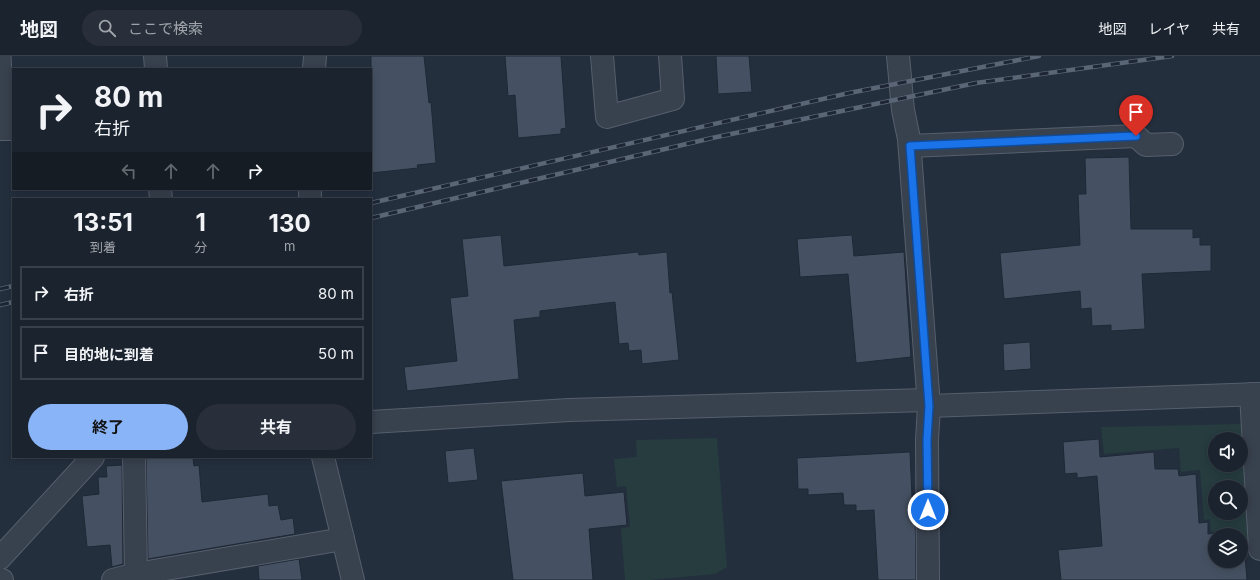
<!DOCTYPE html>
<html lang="ja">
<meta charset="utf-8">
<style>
body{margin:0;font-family:Inter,"Noto Sans JP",sans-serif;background:#282f3a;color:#f1f3f6;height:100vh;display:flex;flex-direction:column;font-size:15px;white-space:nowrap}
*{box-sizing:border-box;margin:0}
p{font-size:13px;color:#a0a4aa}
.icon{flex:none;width:22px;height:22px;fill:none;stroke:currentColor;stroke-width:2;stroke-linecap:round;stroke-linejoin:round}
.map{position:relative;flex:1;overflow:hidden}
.details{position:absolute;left:12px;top:142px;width:360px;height:260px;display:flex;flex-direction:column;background:#1b232e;border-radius:0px;box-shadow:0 2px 10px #0003,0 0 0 1px #39404a}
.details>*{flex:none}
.guide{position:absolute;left:12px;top:12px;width:360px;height:122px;border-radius:0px;box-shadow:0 2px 10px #0003,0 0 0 1px #39404a;background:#1b232e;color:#f1f3f6;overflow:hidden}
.tools{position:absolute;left:1208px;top:376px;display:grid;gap:8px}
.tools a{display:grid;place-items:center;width:40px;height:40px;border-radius:50%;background:#1b232e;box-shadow:0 2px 10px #0003,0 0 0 1px #39404a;font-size:20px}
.pin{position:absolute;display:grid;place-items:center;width:34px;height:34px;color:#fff;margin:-41px -17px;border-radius:50% 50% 50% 0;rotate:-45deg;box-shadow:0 0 4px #0007}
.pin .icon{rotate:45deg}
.me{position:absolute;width:44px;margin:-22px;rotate:0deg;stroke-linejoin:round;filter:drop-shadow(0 0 3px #0008)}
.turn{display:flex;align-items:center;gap:14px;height:84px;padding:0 16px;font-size:18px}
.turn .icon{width:52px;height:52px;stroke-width:2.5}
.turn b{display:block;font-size:28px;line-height:34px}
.lanes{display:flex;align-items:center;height:38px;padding:0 16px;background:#0003;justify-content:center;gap:20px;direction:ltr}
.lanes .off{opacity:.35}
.eta{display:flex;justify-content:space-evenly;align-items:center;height:68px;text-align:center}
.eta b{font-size:24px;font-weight:700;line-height:28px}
.primary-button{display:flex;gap:8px;margin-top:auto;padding:8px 16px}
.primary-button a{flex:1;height:46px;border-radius:24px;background:#8ab4f8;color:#111;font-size:16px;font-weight:700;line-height:46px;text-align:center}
.primary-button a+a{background:#282f3a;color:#f1f3f6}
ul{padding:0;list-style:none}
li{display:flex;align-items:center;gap:12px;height:54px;margin:0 8px 6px;padding:0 8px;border:2px solid #39404a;border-radius:0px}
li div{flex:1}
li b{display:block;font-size:15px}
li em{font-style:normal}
header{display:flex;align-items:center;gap:24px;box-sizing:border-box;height:56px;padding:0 20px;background:#1b232e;border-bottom:1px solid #39404a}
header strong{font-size:19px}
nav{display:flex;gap:22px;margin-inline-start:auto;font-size:14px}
.search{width:280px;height:36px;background:#282f3a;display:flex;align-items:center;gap:10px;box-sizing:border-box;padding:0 14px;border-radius:22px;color:#a0a4aa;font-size:15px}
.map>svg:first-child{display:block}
</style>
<header>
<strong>地図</strong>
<div class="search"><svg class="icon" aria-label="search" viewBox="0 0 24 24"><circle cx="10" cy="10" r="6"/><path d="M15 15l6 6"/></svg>ここで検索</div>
<nav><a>地図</a><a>レイヤ</a><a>共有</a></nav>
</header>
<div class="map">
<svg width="1260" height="524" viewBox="0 0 1260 524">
<rect width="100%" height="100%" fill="#242f3e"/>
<!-- green -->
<g fill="#263c3f" fill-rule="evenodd">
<path d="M1244,368L1251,482L1241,483V479H1215V475L1211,476L1210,463L1204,464L1200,414L1181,416L1179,392L1104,398L1101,371ZM1215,383H1241V409H1215ZM1215,431H1241V457H1215Z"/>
<path d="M717,382L727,511L715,518L650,524H625L621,472L630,471L626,430L617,431L614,403L637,401L636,384Z"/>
</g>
<!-- building -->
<g fill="#455162" stroke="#1f2835">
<path d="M371,0H424L429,47L431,46L436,107L417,109L418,112L371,117Z"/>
<path d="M505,0H561L566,72L561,73V78L518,82L515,39L508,40Z"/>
<path d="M716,0H749L752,36L718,38Z"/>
<path d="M1129,101L1131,173H1193V182L1200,181V189H1211V215L1142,218L1145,273L1111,275V269L1092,270L1091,252L1081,253L1080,235L1004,243L1000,197L1080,189L1078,138H1086L1085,102Z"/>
<path d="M501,179L504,210L638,196L639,199L667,196L670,237L672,236L679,304L642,308L641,294L629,295L628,287L619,288L615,246L540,255V261L514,264L519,323L407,335L404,311L457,305L450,242L468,240L462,183Z"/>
<path d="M852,179L854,200L904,196L911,301L856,307L848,218L800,221L797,183Z"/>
<path d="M1030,286L1031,313L1004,315L1003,288Z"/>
<path d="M1099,383L1100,401L1154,396L1155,413H1178L1179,420L1196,418L1199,467L1208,466V478L1214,477L1215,505H1241V486H1244L1247,524H1061L1058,494L1102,490L1097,420L1077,422V417L1065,418L1063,386Z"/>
<path d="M474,392L478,424L448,427L445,395Z"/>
<path d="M910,396L912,441L915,440L916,524H878L874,454L856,455V449H844L843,437L808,439V433H798L797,402Z"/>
<path d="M146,401H193L194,410L199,409L202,446L268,438L269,450L278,449L281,464L293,462L295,478L148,503Z"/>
<path d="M122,409L123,508L112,511L110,489L87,491L82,440L99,438L98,421H107L106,410Z"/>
<path d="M583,417L585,440L624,436L627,469L589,473L593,524H513L501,425Z"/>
<path d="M299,503L302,524H259L258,510Z"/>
</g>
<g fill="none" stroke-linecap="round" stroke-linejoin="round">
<defs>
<path id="service" d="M1,0L5,73"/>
<g id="minor">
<path d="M155,0L156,13"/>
<path d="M602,0L607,61L673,43L670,0"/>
<path d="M898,0L903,54L909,83L929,350L927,384L928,524"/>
<path d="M314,13L315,0"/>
<path d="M0,73H13"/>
<path d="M910,90L1136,80L1146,89L1172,88"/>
<path d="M160,133L161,143"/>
<path d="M310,143V133"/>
<path d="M1251,338L1260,493"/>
<path d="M929,350L1260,338"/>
<path d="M371,366L569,354L928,344"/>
<path d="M134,401L136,518"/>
<path d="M323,401L353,524"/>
<path d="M0,502L93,401"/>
<path d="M0,523L2,524"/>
<path d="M113,524L136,518L343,483"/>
</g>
</defs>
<!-- service casing -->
<use href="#service" stroke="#565f6c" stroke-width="21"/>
<!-- minor casing -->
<use href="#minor" stroke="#565f6c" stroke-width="24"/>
<!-- service -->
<use href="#service" stroke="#38414e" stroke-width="19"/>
<!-- minor -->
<use href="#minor" stroke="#38414e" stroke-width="22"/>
<defs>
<g id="rail">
<path d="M371,147L849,37L1039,0"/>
<path d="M371,162L712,82L976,27L1172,0"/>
<path d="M0,233L13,230"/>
<path d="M0,249L13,246"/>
</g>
</defs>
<!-- rail casing -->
<use href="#rail" stroke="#5a6575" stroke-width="4.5"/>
<!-- rail -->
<use href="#rail" stroke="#1d2633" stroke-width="3" stroke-dasharray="9" stroke-linecap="butt"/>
</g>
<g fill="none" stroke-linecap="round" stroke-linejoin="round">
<defs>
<path id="route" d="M928,454L927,384L929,350L910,90L1136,80"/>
</defs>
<!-- route casing -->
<use href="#route" stroke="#114b97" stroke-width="10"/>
<!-- route -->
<use href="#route" stroke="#1a73e8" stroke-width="7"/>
</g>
</svg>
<div class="tools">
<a><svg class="icon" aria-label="sound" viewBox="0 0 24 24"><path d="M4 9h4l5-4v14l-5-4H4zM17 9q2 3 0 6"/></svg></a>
<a><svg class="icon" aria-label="search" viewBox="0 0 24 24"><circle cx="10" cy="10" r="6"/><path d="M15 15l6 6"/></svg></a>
<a><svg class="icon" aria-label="layers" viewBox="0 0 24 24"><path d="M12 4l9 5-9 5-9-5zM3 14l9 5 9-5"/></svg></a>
</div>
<div class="pin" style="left:1136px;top:80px;background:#d93025"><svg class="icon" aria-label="arrive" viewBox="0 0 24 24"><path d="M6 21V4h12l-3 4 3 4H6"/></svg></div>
<svg class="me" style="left:928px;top:454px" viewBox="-20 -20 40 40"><circle r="17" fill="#1a73e8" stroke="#fff" stroke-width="3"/><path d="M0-11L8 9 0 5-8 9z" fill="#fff"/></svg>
<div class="guide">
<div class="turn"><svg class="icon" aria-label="right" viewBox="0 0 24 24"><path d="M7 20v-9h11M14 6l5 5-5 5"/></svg><div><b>80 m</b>右折</div></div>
<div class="lanes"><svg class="icon off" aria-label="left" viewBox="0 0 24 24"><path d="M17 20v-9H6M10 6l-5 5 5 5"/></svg><svg class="icon off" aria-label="ahead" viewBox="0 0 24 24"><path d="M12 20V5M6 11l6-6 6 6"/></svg><svg class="icon off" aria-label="ahead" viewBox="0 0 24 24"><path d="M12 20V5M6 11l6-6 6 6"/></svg><svg class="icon" aria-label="right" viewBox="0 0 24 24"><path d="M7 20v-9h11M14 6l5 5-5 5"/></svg></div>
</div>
<section class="details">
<div class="eta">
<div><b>13:51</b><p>到着</p></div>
<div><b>1</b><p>分</p></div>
<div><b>130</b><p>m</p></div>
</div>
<ul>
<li><svg class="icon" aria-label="right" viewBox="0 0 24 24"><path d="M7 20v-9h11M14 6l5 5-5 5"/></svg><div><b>右折</b></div><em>80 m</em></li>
<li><svg class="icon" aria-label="arrive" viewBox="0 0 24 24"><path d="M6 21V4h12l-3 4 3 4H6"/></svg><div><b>目的地に到着</b></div><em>50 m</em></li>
</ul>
<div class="primary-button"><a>終了</a><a>共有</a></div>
</section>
</div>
